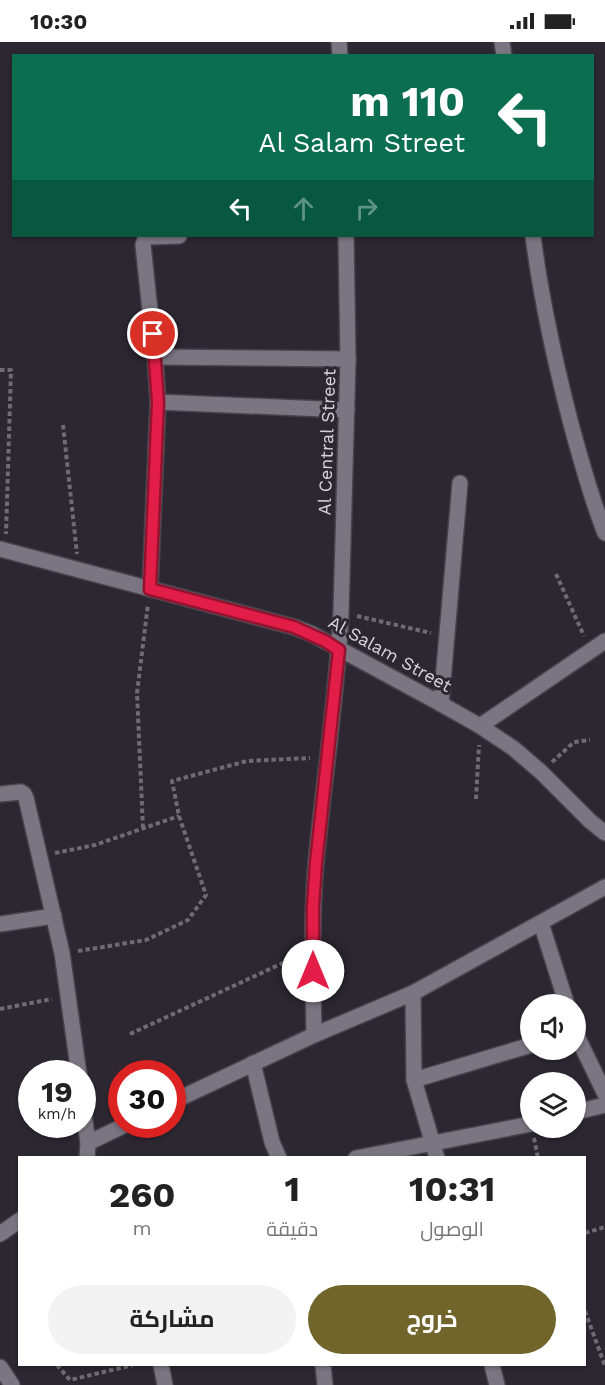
<!DOCTYPE html>
<html lang="ar">
<meta charset="utf-8">
<style>
body{margin:0;font-family:"Work Sans",Cairo,sans-serif;background:#f2f2f2;color:#222;direction:rtl;height:100vh;display:flex;flex-direction:column;font-size:22px;white-space:nowrap}
*{box-sizing:border-box;margin:0}
p{font-size:20px;color:#767676}
.icon{flex:none;width:33px;height:33px;fill:none;stroke:currentColor;stroke-width:2;stroke-linecap:round;stroke-linejoin:round}
.map{position:relative;flex:1;overflow:hidden;direction:ltr}
.side{position:absolute;left:18px;top:1114px;width:568px;height:210px;display:flex;flex-direction:column;background:#fff;border-radius:0px;box-shadow:0 2px 4px #0004;direction:rtl}
.side>*{flex:none}
.guide{position:absolute;left:12px;top:12px;width:582px;height:183px;border-radius:0px;box-shadow:0 2px 4px #0004;direction:rtl;background:#0b6e4f;color:#fff;overflow:hidden}
.tools{position:absolute;left:520px;top:952px;display:grid;gap:12px}
.tools a{display:grid;place-items:center;width:66px;height:66px;border-radius:50%;background:#fff;box-shadow:0 2px 4px #0004;font-size:30px}
.speed{position:absolute;left:18px;top:1018px;display:flex;gap:12px;font-size:30px;font-weight:700;text-align:center}
.speed>*{display:grid;place-content:center;width:78px;height:78px;border-radius:50%;background:#fff;box-shadow:0 2px 4px #0004;line-height:1}
.speed small{font-size:15px;font-weight:400}
.speed .limit{border:9px solid #d22;background:#fff;color:#111}
.pin{position:absolute;display:grid;place-items:center;width:51px;height:51px;color:#fff;margin:-26px;border:3px solid #fff;border-radius:50%;box-shadow:0 2px 6px #0007}
.me{position:absolute;width:66px;margin:-33px;rotate:0deg;stroke-linejoin:round;filter:drop-shadow(0 0 4px #0008)}
.turn{display:flex;align-items:center;gap:21px;height:126px;padding:0 30px;font-size:27px}
.turn .icon{width:78px;height:78px;stroke-width:2.5}
.turn b{display:block;font-size:42px;line-height:51px}
.lanes{display:flex;align-items:center;height:57px;padding:0 30px;background:#0003;justify-content:center;gap:30px;direction:ltr}
.lanes .off{opacity:.35}
.eta{display:flex;justify-content:space-evenly;align-items:center;height:102px;text-align:center}
.eta b{font-size:36px;font-weight:700;line-height:42px}
.action{display:flex;gap:12px;margin-top:auto;padding:12px 30px}
.action a{flex:1;height:69px;border-radius:36px;background:#71652b;color:#fff;font-size:24px;font-weight:700;line-height:69px;text-align:center}
.action a+a{background:#f2f2f2;color:#222}
.status{display:flex;justify-content:space-between;align-items:center;height:42px;padding:0 30px;background:#fff;direction:ltr}
.status svg{height:16px;fill:currentColor}
.map>svg:first-child{display:block}
</style>
<div class="status"><b>10:30</b><svg viewBox="0 0 49 12"><path d="M0 12V9h3v3zM5 12V6h3v6zM10 12V3h3v9zM15 12V0h3v12zM26 1h20v11H26zM47 4h2v5h-2z"/></svg></div>
<div class="map">
<svg width="605" height="1343" viewBox="0 0 605 1343">
<rect width="100%" height="100%" fill="#2c2731"/>
<g fill="none" stroke-linecap="round" stroke-linejoin="round">
<defs>
<g id="minor">
<path d="M339,0L340,14"/>
<path d="M502,0L504,14"/>
<path d="M533,194C541,257 555,320 571,382C581,418 591,456 605,491"/>
<path d="M155,315L348,317"/>
<path d="M158,360L347,368"/>
<path d="M0,507L294,585L312,592L441,662L480,684L513,706L541,730L590,779L605,791"/>
<path d="M150,547L158,360L155,315L143,203L145,197L148,195L179,194"/>
<path d="M441,662L460,441"/>
<path d="M480,684L605,599"/>
<path d="M0,752L21,750L24,752L26,756L62,911L79,1032"/>
<path d="M541,881L567,963"/>
<path d="M0,882L54,874"/>
<path d="M413,951L414,1038L437,1116"/>
<path d="M576,992L605,1052"/>
<path d="M314,993C313,935 311,878 316,820C324,737 337,654 341,571L348,317L346,194"/>
<path d="M253,1021L272,1100L279,1116"/>
<path d="M414,1038L531,1003"/>
<path d="M82,1058L88,1101L87,1116"/>
<path d="M172,1060L314,993L413,951L605,845"/>
<path d="M576,1070L605,1063"/>
<path d="M88,1101L125,1083"/>
<path d="M356,1116L531,1082"/>
<path d="M0,1192L20,1178"/>
<path d="M161,1323L165,1343"/>
<path d="M323,1323L325,1343"/>
<path d="M492,1323L497,1343"/>
<path d="M0,1325L12,1343"/>
</g>
</defs>
<!-- minor casing -->
<use href="#minor" stroke="#46434b" stroke-width="18"/>
<!-- path -->
<g stroke="#6f6b74" stroke-width="4" stroke-dasharray="4.5 3" stroke-linecap="butt">
<path d="M0,328H11L6,492"/>
<path d="M63,383L77,512"/>
<path d="M556,532L584,594"/>
<path d="M357,574L431,591"/>
<path d="M552,720L574,700L590,698"/>
<path d="M476,757L479,703"/>
<path d="M143,786L137,651L148,562"/>
<path d="M55,811L95,803L179,774"/>
<path d="M78,909L146,898L188,878L206,853L179,774L172,739L247,719L310,716"/>
<path d="M0,967L52,957"/>
<path d="M130,992L298,914"/>
<path d="M534,1096L538,1116"/>
<path d="M585,1191L605,1185"/>
<path d="M585,1269L605,1324"/>
<path d="M57,1323L70,1338L133,1323"/>
</g>
<!-- minor -->
<use href="#minor" stroke="#7b7581" stroke-width="15"/>
</g>
<g fill="none" stroke-linecap="round" stroke-linejoin="round">
<defs>
<path id="route" d="M153,292L158,360L150,547L294,585L325,599L339,608L316,821L313,864V929"/>
</defs>
<!-- route casing -->
<use href="#route" stroke="#92132f" stroke-width="15"/>
<!-- route -->
<use href="#route" stroke="#e11d48" stroke-width="10"/>
</g>
<g text-anchor="middle" stroke-width="6" stroke-linejoin="round" paint-order="stroke">
<!-- street labels -->
<g font-size="18" fill="#d6d3da" stroke="#2c2731">
<text transform="translate(327 400) rotate(-88)" y="6">Al Central Street</text>
<text transform="translate(390 612) rotate(29)" y="6">Al Salam Street</text>
</g>
</g>
</svg>
<div class="tools">
<a><svg class="icon" aria-label="sound" viewBox="0 0 24 24"><path d="M4 9h4l5-4v14l-5-4H4zM17 9q2 3 0 6"/></svg></a>
<a><svg class="icon" aria-label="layers" viewBox="0 0 24 24"><path d="M12 4l9 5-9 5-9-5zM3 14l9 5 9-5"/></svg></a>
</div>
<div class="speed"><div>19<small>km/h</small></div><div class="limit">30</div></div>
<div class="pin" style="left:153px;top:292px;background:#d93025"><svg class="icon" aria-label="arrive" viewBox="0 0 24 24"><path d="M6 21V4h12l-3 4 3 4H6"/></svg></div>
<svg class="me" style="left:313px;top:929px" viewBox="-20 -20 40 40"><circle r="19" fill="#fff"/><path d="M0-13L10 11 0 6-10 11z" fill="#e11d48"/></svg>
<div class="guide">
<div class="turn"><svg class="icon" aria-label="left" viewBox="0 0 24 24"><path d="M17 20v-9H6M10 6l-5 5 5 5"/></svg><div><b>110 m</b>Al Salam Street</div></div>
<div class="lanes"><svg class="icon" aria-label="left" viewBox="0 0 24 24"><path d="M17 20v-9H6M10 6l-5 5 5 5"/></svg><svg class="icon off" aria-label="ahead" viewBox="0 0 24 24"><path d="M12 20V5M6 11l6-6 6 6"/></svg><svg class="icon off" aria-label="right" viewBox="0 0 24 24"><path d="M7 20v-9h11M14 6l5 5-5 5"/></svg></div>
</div>
<section class="side">
<div class="eta">
<div><b>10:31</b><p>الوصول</p></div>
<div><b>1</b><p>دقيقة</p></div>
<div><b>260</b><p>m</p></div>
</div>
<div class="action"><a>خروج</a><a>مشاركة</a></div>
</section>
</div>
